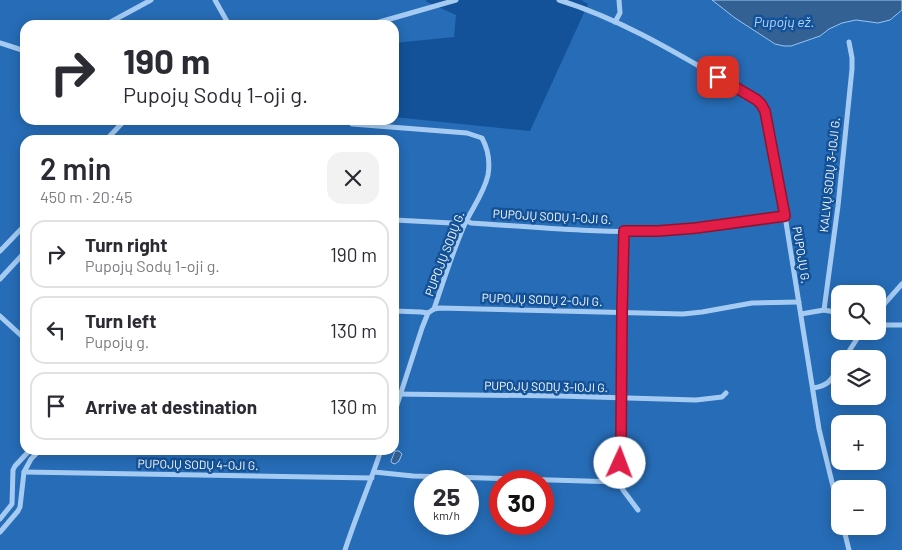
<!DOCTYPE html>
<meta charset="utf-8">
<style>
body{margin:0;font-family:Barlow,sans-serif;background:#f2f2f3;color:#2b2b33;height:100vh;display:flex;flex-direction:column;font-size:19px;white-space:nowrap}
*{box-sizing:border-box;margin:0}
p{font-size:16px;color:#7c7c81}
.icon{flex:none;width:28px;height:28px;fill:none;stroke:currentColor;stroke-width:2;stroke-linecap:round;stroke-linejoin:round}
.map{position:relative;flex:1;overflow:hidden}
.panel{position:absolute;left:20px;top:135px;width:379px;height:320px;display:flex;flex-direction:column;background:#fff;border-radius:15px;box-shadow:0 2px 12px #0003}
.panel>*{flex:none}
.guide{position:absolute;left:20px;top:20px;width:379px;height:105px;border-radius:15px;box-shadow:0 2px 12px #0003;background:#fff;color:#2b2b33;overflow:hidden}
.fabs{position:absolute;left:831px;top:285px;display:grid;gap:10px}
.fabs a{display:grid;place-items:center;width:55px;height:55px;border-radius:10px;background:#fff;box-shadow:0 2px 12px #0003;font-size:25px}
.speed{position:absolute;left:414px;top:470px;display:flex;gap:10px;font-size:25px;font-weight:700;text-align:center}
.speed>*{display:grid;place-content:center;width:65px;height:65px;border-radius:50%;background:#fff;box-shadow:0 2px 12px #0003;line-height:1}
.speed small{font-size:12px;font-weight:400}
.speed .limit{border:8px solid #d22;background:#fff;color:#111}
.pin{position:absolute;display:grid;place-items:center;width:42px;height:42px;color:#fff;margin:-21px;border-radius:10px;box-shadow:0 2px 8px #0006}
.me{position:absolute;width:55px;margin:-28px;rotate:2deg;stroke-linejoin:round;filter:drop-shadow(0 0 4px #0008)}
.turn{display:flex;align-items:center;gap:18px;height:105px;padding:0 20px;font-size:22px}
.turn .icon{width:65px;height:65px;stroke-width:2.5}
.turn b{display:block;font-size:35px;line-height:42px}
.round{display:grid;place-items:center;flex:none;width:52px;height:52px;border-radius:15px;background:#f2f2f3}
.headline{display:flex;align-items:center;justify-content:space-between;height:85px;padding:0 20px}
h1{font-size:30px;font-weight:600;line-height:38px}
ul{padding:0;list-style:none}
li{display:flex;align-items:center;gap:15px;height:68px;margin:0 10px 8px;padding:0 10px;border:2px solid #e1e1e2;border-radius:15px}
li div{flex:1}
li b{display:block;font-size:19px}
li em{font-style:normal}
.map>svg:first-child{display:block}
</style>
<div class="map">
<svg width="902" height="550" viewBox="0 0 902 550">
<rect width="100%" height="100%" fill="#135298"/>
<!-- green -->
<path fill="#266cb6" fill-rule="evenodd" d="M0,0H426L427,2L456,15L454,37L394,43V25H25V120H394V117L530,131L588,4L581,0H712L735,18L774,44L784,46H791L820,36L829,29L842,23L856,20L878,23L890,20L902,10V550H0ZM25,140H394V450H25ZM840,294H878V331H840ZM840,359H878V396H840ZM840,424H878V461H840ZM425,481H468V524H425ZM500,481H542V524H500ZM840,489H878V526H840Z"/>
<!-- water -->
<g fill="#346194" stroke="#97c7f6">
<path d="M712,0H902V10L890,20L878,23L856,20L842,23L829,29L820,36L791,46H784L775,44L735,18Z"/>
<path d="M395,451H399L402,454L399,461L395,464L392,463L391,461Z"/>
</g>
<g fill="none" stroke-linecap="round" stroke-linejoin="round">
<!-- street -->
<g stroke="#a5cbf3" stroke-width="5">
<path d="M215,0L229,25"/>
<path d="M559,0C627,21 688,60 749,95L761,104L765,111L785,216L819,429L840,515"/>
<path d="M615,22L620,13L619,0"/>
<path d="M105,25L151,0"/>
<path d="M369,25L456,0"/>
<path d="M0,43L25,51"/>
<path d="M352,124L467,133L482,138C488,149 490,163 488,175C484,194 470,211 463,228C452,254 443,282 434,309L428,313L422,328L394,414"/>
<path d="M106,140L125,120"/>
<path d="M394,220L452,223L463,227"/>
<path d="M467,221L471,223C533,227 596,233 659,231C701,229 743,222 785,216"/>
<path d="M624,231L622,312L621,444L619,482L623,490L638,510"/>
<path d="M0,251L25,225"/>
<path d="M0,279L25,252"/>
<path d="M434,309L440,308L683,314L702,312L752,303L799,302"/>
<path d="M824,310L838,206L852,69V58L849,42"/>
<path d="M394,311L421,312L428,313"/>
<path d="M878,311L902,284"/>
<path d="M801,314L824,310L840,313"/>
<path d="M0,316L25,339"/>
<path d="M878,325H902"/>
<path d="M844,359L862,331"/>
<path d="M813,388C831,385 831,379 840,365"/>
<path d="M394,394L560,396L696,400L722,397L726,393"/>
<path d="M24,472L372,478"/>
<path d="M374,472L413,476L619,482"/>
<path d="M0,519L12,504L13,470L15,466L30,450"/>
<path d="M843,526L849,550"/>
<path d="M0,532L18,511L20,507L24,472L31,459L40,450"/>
<path d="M345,550C356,516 370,484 381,450"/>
</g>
</g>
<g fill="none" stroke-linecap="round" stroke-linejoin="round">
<defs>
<path id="route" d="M620,463L621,444L622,312L624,231H658L696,228L785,216L765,111L761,104L757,100L718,77"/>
</defs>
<!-- route casing -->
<use href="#route" stroke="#92132f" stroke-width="12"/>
<!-- route -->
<use href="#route" stroke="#e11d48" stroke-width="9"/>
</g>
<g text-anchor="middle" stroke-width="5" stroke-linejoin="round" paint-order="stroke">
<!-- street labels -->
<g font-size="12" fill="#fff" stroke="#135298">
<text transform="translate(830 175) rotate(-84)" y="4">KALVŲ SODŲ 3-IOJI G.</text>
<text transform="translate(552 217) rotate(3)" y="4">PUPOJŲ SODŲ 1-OJI G.</text>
<text transform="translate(445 254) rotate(-69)" y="4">PUPOJŲ SODŲ G.</text>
<text transform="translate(801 255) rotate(81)" y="4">PUPOJŲ G.</text>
<text transform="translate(542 300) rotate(2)" y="4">PUPOJŲ SODŲ 2-OJI G.</text>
<text transform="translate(546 387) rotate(1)" y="4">PUPOJŲ SODŲ 3-IOJI G.</text>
<text transform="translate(198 465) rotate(1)" y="4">PUPOJŲ SODŲ 4-OJI G.</text>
</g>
<!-- water labels -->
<g font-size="14" font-style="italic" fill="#b1d5fa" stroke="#135298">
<text x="784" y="27">Pupojų ež.</text>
</g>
</g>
</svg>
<div class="fabs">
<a><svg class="icon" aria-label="search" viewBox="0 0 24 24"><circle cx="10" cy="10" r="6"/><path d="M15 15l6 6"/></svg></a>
<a><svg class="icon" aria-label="layers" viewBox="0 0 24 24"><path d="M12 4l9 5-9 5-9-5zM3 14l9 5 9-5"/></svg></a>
<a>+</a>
<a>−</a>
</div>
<div class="speed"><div>25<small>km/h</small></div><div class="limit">30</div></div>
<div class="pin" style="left:718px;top:77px;background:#d93025"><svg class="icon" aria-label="arrive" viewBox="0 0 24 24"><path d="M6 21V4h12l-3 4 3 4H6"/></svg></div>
<svg class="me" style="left:620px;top:463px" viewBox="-20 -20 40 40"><circle r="19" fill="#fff"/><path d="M0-13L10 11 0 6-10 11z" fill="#e11d48"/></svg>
<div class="guide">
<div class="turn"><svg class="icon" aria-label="right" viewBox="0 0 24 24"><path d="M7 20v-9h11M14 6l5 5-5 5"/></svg><div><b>190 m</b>Pupojų Sodų 1-oji g.</div></div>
</div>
<section class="panel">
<div class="headline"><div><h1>2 min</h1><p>450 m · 20:45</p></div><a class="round"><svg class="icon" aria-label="close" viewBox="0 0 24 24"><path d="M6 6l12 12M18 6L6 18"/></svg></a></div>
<ul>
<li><svg class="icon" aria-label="right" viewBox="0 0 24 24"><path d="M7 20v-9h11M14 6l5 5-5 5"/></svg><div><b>Turn right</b><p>Pupojų Sodų 1-oji g.</p></div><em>190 m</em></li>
<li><svg class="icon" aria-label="left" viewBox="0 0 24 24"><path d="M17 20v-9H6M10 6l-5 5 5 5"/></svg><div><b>Turn left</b><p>Pupojų g.</p></div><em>130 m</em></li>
<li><svg class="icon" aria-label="arrive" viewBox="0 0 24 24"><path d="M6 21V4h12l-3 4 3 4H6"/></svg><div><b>Arrive at destination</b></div><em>130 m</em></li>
</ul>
</section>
</div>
